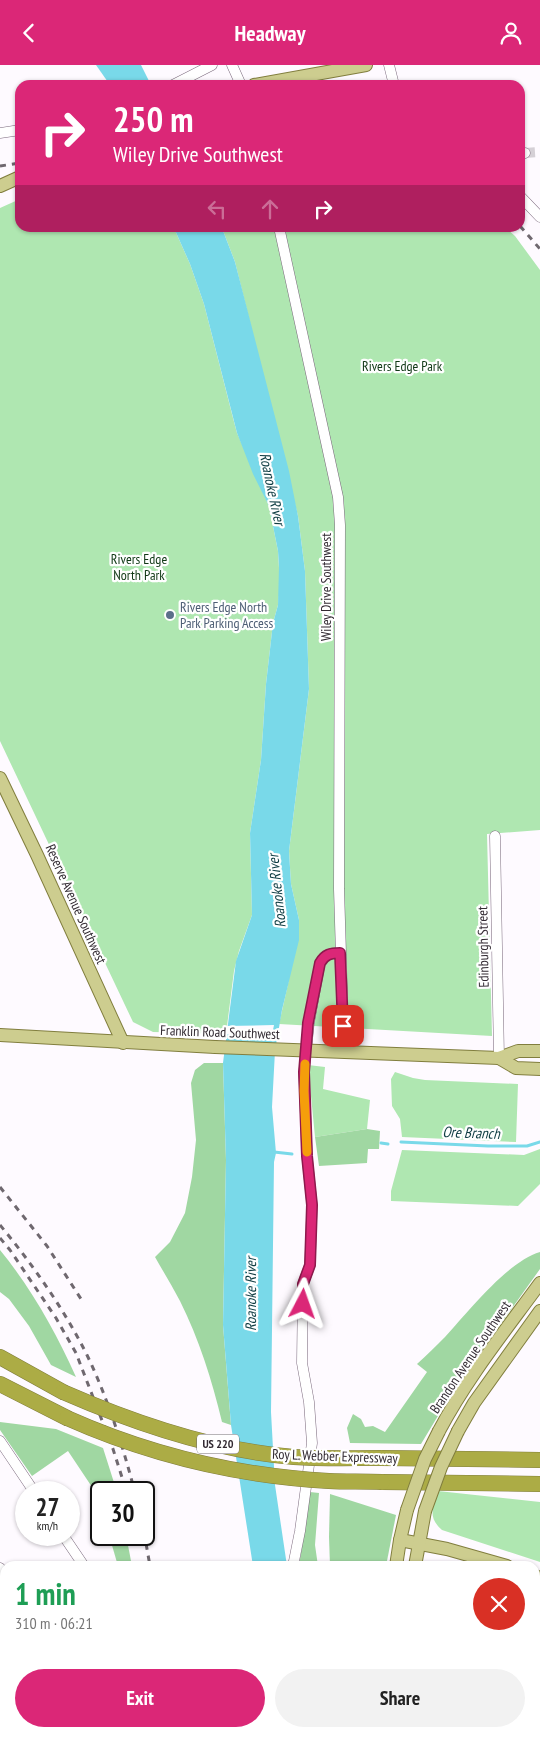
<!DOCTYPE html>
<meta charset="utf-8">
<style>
body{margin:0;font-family:"PT Sans Narrow",sans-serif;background:#f2f2f2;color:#222;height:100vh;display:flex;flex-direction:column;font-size:19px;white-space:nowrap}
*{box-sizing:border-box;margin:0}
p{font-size:16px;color:#767676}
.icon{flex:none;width:28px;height:28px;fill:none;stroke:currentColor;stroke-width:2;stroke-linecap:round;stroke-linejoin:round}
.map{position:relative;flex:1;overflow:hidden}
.sheet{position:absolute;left:0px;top:1496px;width:540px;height:176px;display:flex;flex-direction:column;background:#fff;border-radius:15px 15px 0 0;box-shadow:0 1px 4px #0004}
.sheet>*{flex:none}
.guide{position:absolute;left:15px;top:15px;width:510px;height:152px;border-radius:15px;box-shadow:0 1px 4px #0004;background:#db2777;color:#fff;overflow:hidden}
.speed{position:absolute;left:15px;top:1416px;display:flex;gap:10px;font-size:25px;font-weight:700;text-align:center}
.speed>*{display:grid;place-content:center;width:65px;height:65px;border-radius:50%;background:#fff;box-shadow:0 1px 4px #0004;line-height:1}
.speed small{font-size:12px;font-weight:400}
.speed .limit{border:2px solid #111;border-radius:8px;background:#fff;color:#111}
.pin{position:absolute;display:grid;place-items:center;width:42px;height:42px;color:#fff;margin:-21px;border-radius:10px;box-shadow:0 2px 8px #0006}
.me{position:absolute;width:55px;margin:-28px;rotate:4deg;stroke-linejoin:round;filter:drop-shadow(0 0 4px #0008)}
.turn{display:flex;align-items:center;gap:18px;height:105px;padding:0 15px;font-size:22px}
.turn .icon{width:65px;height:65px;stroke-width:2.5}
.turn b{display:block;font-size:35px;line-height:42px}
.lanes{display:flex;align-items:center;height:48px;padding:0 15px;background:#0003;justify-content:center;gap:25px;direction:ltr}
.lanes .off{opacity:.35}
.round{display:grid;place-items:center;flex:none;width:52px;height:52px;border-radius:26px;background:#f2f2f2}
.overview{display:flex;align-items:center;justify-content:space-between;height:85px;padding:0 15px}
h1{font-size:30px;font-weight:700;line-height:38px;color:#1e9e55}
.action{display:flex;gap:10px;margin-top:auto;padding:10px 15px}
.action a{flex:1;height:58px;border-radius:30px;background:#db2777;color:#fff;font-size:20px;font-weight:700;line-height:58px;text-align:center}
.action a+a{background:#f2f2f2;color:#222}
header{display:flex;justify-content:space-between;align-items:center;height:65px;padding:0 15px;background:#db2777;color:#fff;font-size:22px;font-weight:700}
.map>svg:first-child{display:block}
</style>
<header><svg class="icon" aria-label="back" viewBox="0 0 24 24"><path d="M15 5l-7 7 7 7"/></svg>Headway<svg class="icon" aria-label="person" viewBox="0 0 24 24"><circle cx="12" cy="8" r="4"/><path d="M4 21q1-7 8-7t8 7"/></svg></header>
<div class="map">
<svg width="540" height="1672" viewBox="0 0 540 1672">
<rect width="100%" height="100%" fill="#fefaff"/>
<!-- green -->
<g fill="#afe7b1">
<path d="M20,134V162L174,163L190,199L204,239L233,353L237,368L269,441L278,486L280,520L278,540L273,558L266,619L261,695L250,768L252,850L239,886L234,906L226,969L153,967L133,957L0,676V143Z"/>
<path d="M222,163H506L515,171L540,205V765L487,769L492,971L279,959L288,919L299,855L291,819L289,786L309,624L305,506L298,451L235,197Z"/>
<path d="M308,1000L325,1002L323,1024L370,1035L367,1064L315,1072Z"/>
<path d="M395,1007L413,1013L425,1015L518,1019L516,1077L402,1072L400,1054L392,1041L391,1014Z"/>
<path d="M540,1084V1119L518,1141L391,1136V1126L402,1085L524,1090Z"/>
<path d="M438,1426L540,1437V1497L442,1465C427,1452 433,1442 438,1426Z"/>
</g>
<!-- forest -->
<g fill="#a0d7a2">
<path d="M204,998H223L226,1095L223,1260L231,1360L222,1357C212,1315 199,1274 180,1236C172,1221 163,1206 155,1192L170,1177L185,1148L192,1112L196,1075L191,1018L195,1005Z"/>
<path d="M367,1064L380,1066L379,1084H368L367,1098L319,1101L315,1072Z"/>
<path d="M0,1185C31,1223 56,1267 76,1312L51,1300L29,1261L9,1234L0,1227Z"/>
<path d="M540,1187V1204L453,1326L421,1379L350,1378L347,1363L353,1349L361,1354L365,1362L373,1361L385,1367L427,1307L417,1299C427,1290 436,1281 445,1272C469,1246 507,1197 540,1187Z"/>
<path d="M0,1357L56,1364L103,1383L117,1427L101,1428V1442L98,1431L68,1386L32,1411L0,1365Z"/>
<path d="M310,1427L319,1428L315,1480L318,1501H299Z"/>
<path d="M330,1429L396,1450L386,1501H330L329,1472Z"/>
<path d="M109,1470H126L132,1501H118Z"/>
</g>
<!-- water -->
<g fill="#79d9e9">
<path d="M96,0H141L151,20H110Z"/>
<path d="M174,163H222L235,197L289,406L298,451L305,506L309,624L289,786L291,819L299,855V875L282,945L275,986L272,1042L276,1088L274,1097L271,1347L275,1420L287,1501H253L231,1360L223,1260L226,1095L223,998L236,896L252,850L250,768L261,695L266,619L273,558L278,540L279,502L278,486L269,441L253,409L237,368L204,239L190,199Z"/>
</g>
<!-- pier -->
<path fill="#fefaff" d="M274,960L272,970L226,969L227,961Z"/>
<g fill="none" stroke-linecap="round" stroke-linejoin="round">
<!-- stream -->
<g stroke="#79d9e9" stroke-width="3">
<path d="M401,1077L488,1081H527L540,1077"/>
<path d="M381,1078L388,1079"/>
<path d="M274,1087L292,1089"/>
</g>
<!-- minor-tunnel -->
<path stroke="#d5d0d6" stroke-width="10" stroke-dasharray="10 5" stroke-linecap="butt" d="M525,88L540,87"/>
<defs>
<g id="minor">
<path d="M232,0L241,20"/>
<path d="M389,0L394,20"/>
<path d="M173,20L212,0"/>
<path d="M0,68L20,65"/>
<path d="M520,89L525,88"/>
<path d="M520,131L540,152"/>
<path d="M279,162L338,432L340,460L339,824L344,987"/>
<path d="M495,771L499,993"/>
<path d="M0,1376L35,1428"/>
<path d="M63,1470L84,1501"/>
<path d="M293,1501L300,1466L312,1378L309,1337L302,1298L303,1219L310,1200L312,1140L307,1091L304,1007L309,958L320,898C325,889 331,888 340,888"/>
<path d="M0,1503L5,1510"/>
<path d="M0,1615L5,1611"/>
<path d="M108,1668L111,1672"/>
<path d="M286,1668L287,1672"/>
</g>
<g id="major">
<path d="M254,20L366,0"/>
<path d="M0,121L20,112"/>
<path d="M0,713L37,790L123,978"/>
<path d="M0,970L215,982"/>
<path d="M319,986L499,993L518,986H540"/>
<path d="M499,993L516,1003L540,1004"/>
<path d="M439,1366C467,1313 505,1266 540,1218"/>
<path d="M458,1366L474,1338L540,1246"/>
<path d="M400,1475L447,1484L507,1501"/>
<path d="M396,1501L400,1475L407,1445"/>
<path d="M415,1501L425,1446"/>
<path d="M535,1511L540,1513"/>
<path d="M442,1668L443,1672"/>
</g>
<g id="highway">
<path d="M0,1292L63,1327"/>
<path d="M0,1319L67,1353"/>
<path d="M381,1393L540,1395"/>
<path d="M382,1417L540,1419"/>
</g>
</defs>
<!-- minor casing -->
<use href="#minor" stroke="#7a697c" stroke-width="11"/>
<!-- major casing -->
<use href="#major" stroke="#817e3e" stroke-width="14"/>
<!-- highway casing -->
<use href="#highway" stroke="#817e3e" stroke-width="16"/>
<!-- minor -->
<use href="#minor" stroke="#fff" stroke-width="10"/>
<!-- major -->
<use href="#major" stroke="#cdcd8f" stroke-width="12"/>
<!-- highway -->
<use href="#highway" stroke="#acac45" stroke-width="15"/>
<!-- rail -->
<g stroke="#6f686f" stroke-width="3" stroke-dasharray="6 6" stroke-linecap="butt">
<path d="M0,101L20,98"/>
<path d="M520,161L540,184"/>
<path d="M0,1122L47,1181L81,1234"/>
<path d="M0,1160C33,1200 64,1244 87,1290C108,1334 123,1381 135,1428"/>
<path d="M0,1173L10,1185L56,1253L76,1288L113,1384L127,1428"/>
<path d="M144,1467L150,1501"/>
<path d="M144,1672L145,1668"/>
<path d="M152,1672L153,1668"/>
</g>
<defs>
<g id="major-bridge">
<path d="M215,982L319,986"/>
<path d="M407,1445L425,1394L439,1366"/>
<path d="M425,1446L441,1402L458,1366"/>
</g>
<g id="highway-bridge">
<path d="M63,1327C134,1358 216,1386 294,1392C323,1394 352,1393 381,1393"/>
<path d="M67,1353C150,1390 238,1411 329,1416C346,1417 364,1416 382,1417"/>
</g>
</defs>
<!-- major-bridge casing -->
<use href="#major-bridge" stroke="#817e3e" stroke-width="14" stroke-linecap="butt"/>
<!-- highway-bridge casing -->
<use href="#highway-bridge" stroke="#817e3e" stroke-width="16" stroke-linecap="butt"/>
<!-- major-bridge -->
<use href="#major-bridge" stroke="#cdcd8f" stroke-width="12"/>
<!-- highway-bridge -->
<use href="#highway-bridge" stroke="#acac45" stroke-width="15"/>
</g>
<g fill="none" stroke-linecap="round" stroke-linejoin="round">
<defs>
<path id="route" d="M303,1239V1219L310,1200L312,1140L307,1091L304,1007L308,958L320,898C325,889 331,888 340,888L343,961"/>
</defs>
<!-- route casing -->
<use href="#route" stroke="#8e194d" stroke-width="12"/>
<!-- route -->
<use href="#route" stroke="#db2777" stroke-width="9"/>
<!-- slow -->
<path stroke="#f59e0b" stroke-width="9" d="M305,999L304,1026L307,1087"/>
</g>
<!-- markers -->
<circle fill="#5c6f8a" stroke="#fff" stroke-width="2" cx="170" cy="550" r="5"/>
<g text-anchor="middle" stroke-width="4.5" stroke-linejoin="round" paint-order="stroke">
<!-- shield labels -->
<rect fill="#fff" stroke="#706a70" stroke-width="1" x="197" y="1369.5" width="42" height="19" rx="4"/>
<g font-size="12" font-weight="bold" fill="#322a32">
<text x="218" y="1383">US 220</text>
</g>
<!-- park labels -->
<g font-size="14" fill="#103815" stroke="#fff">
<text x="402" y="306">Rivers Edge Park</text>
<text x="139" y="499">Rivers Edge<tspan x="139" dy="16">North Park</tspan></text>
</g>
<!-- street labels -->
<g font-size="14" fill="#322a32" stroke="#fff">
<text transform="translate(326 522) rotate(-90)" y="5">Wiley Drive Southwest</text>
<text transform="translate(76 839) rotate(66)" y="5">Reserve Avenue Southwest</text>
<text transform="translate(483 882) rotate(-91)" y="5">Edinburgh Street</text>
<text transform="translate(220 967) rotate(2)" y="5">Franklin Road Southwest</text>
<text transform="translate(470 1292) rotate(-56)" y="5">Brandon Avenue Southwest</text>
<text transform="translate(335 1391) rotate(2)" y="5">Roy L. Webber Expressway</text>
</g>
<!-- service labels -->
<g font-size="14" fill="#4e5e75" stroke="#fff" text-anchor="start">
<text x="180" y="547">Rivers Edge North<tspan x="180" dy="16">Park Parking Access</tspan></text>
</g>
<!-- water labels -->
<g font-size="15" font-style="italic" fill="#0f3d43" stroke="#fff">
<text transform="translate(272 424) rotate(78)" y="5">Roanoke River</text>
<text transform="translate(277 826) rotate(-96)" y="5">Roanoke River</text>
<text transform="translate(471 1068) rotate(2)" y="5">Ore Branch</text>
<text transform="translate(251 1229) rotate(-90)" y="5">Roanoke River</text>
</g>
</g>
</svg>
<div class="speed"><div>27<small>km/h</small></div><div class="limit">30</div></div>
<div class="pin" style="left:343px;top:961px;background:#d93025"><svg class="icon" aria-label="arrive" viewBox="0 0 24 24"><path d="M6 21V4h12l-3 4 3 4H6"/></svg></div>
<svg class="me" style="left:303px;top:1239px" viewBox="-20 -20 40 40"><path d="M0-17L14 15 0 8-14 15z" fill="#db2777" stroke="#fff" stroke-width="4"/></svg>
<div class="guide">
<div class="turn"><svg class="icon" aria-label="right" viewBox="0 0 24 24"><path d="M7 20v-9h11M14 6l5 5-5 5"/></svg><div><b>250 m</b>Wiley Drive Southwest</div></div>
<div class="lanes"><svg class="icon off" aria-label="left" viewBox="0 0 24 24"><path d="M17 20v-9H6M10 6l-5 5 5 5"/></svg><svg class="icon off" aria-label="ahead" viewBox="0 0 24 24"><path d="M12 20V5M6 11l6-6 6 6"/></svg><svg class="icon" aria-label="right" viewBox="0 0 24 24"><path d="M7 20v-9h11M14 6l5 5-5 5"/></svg></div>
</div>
<section class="sheet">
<div class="overview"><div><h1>1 min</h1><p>310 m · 06:21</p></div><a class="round" style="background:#d93025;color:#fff"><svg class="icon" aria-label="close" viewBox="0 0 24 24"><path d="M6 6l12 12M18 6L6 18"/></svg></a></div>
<div class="action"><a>Exit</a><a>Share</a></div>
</section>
</div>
